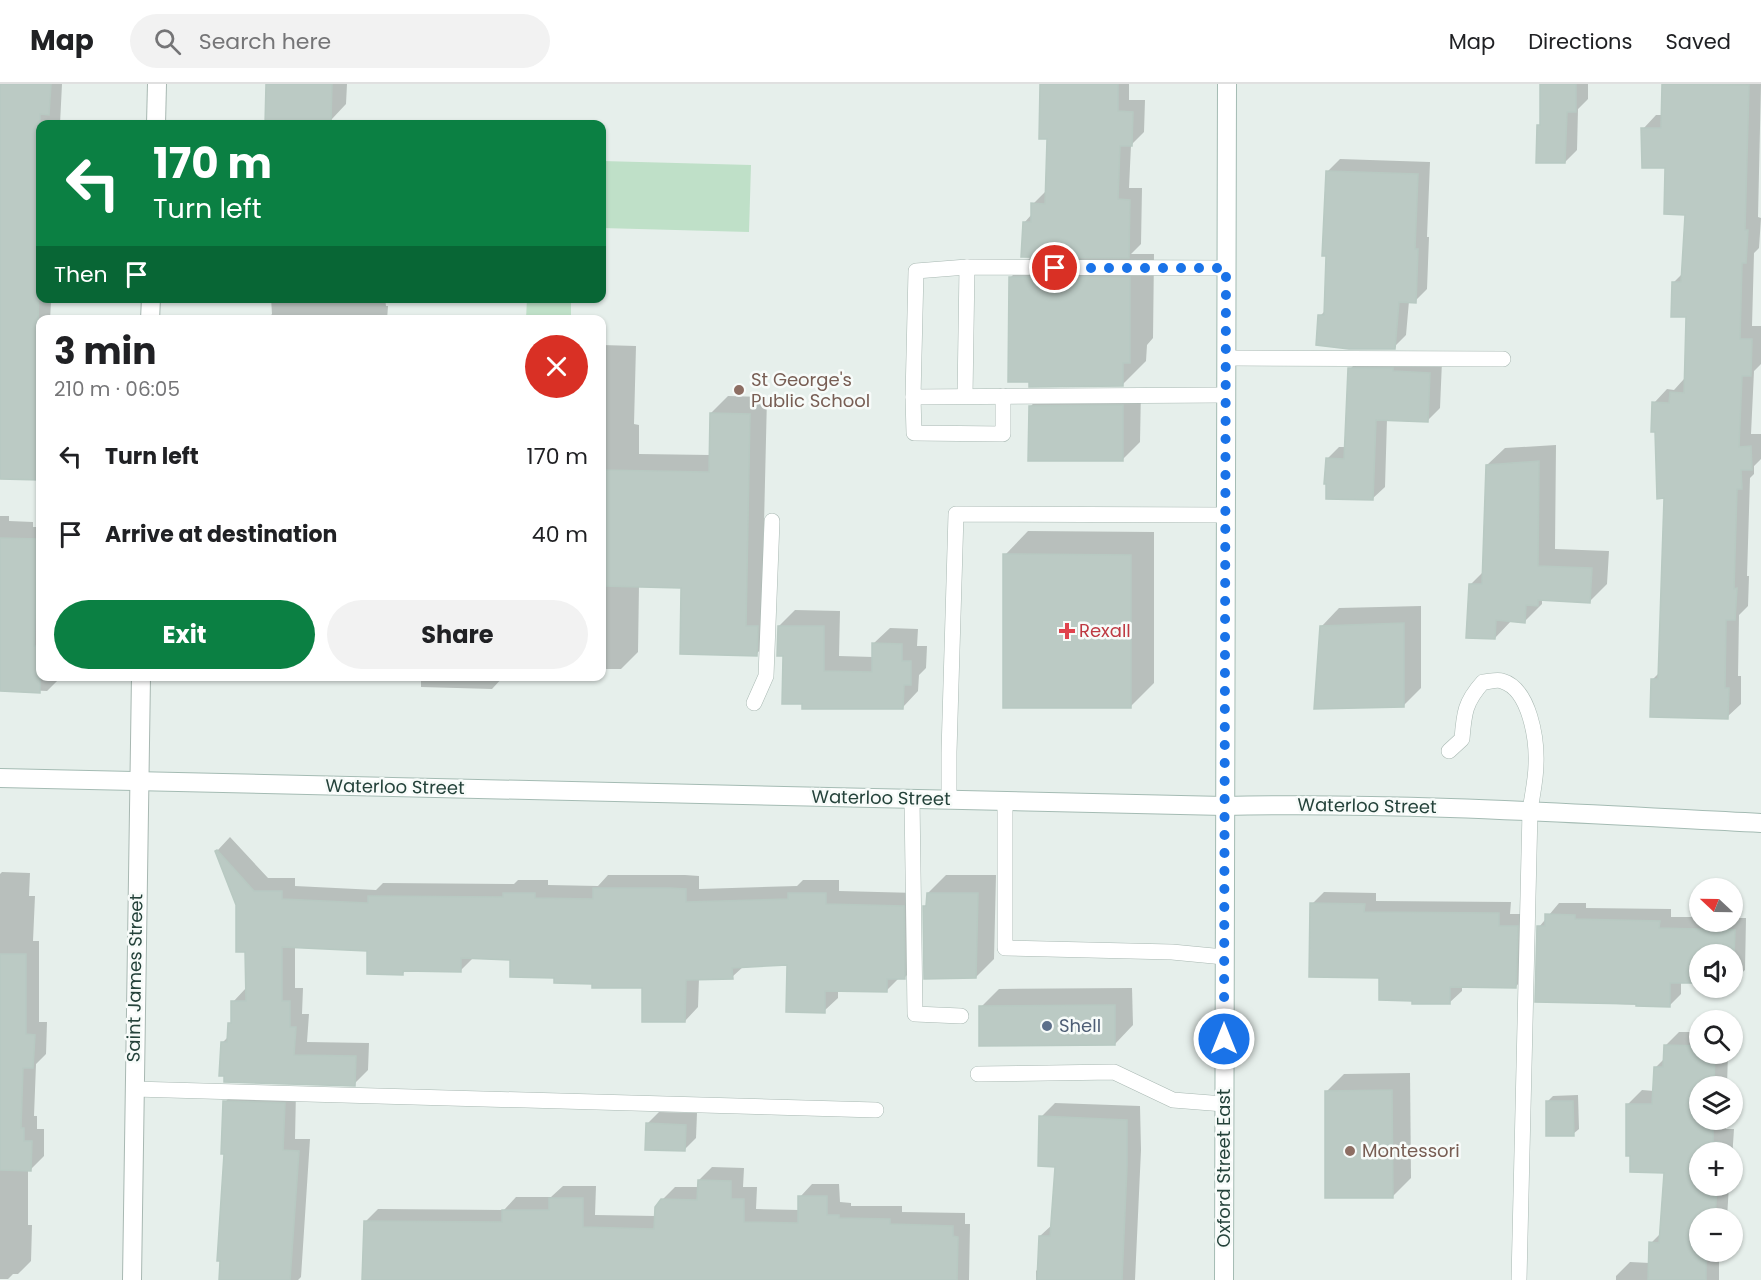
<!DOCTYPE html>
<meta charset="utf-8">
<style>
body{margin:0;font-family:Poppins,sans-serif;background:#f2f2f2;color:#202124;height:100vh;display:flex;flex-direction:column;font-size:22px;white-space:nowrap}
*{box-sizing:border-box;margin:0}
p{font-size:20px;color:#757577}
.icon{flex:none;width:33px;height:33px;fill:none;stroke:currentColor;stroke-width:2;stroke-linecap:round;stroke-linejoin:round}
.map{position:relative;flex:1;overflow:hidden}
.panel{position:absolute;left:36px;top:231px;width:570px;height:366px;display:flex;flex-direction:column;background:#fff;border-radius:12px;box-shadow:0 2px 4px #0004}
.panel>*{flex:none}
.hud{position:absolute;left:36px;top:36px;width:570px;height:183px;border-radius:12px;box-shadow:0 2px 4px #0004;background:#0b8043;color:#fff;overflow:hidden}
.needle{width:39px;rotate:292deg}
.tools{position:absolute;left:1689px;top:794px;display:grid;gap:12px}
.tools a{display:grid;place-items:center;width:54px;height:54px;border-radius:50%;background:#fff;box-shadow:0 2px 4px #0004;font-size:30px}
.pin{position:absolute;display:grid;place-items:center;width:51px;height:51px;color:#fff;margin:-26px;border:3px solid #fff;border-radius:50%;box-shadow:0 2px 6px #0007}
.me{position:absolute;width:66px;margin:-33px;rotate:0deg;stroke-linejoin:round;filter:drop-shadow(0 0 4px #0008)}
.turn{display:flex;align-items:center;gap:21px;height:126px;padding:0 18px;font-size:27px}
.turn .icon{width:78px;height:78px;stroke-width:2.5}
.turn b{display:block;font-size:42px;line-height:51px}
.then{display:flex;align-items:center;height:57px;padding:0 18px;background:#0003;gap:12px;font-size:22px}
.round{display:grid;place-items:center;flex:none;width:63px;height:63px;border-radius:32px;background:#f2f2f2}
.headline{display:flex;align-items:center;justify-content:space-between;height:102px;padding:0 18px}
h1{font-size:36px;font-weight:700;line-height:45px}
.button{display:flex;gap:12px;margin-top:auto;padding:12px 18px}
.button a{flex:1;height:69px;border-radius:36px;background:#0b8043;color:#fff;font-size:24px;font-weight:700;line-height:69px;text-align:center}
.button a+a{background:#f2f2f2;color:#202124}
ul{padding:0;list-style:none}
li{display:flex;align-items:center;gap:18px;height:78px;padding:0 18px}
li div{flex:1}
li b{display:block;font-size:22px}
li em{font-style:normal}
header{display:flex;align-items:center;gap:36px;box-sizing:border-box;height:84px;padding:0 30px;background:#fff;border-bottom:2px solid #e0e0e0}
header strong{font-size:28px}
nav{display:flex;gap:33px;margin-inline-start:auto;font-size:21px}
.search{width:420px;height:54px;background:#f2f2f2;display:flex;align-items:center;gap:15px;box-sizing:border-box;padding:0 21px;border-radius:33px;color:#757577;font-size:22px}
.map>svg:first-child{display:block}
</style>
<header>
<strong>Map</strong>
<div class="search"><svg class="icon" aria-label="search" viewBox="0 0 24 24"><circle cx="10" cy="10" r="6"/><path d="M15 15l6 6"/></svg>Search here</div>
<nav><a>Map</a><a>Directions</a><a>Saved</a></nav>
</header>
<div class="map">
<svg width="1761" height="1196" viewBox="0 0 1761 1196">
<rect width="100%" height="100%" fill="#e6efeb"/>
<!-- green -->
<g fill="#bfe0c8">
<path d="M602,77L751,81L749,148L602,144Z"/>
<path d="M527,215H571V235H526Z"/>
</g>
<!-- shadow -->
<g fill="#0003">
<path d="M0,0H62L60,40H40V214H54L51,218L50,236H40V395L0,394Z"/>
<path d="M267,0H347L346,20L331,36H326L321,40H267Z"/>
<path d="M1042,0H1129V16H1145L1144,48L1131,61L1129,104H1142L1141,160L1131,170H1154L1153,254L1147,261L1146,277L1123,300L1010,194L1032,172L1024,139L1032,130L1033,120L1045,108H1047L1049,54Z"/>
<path d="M1541,0H1588V15L1578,25L1577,66L1565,78L1539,42L1541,39Z"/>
<path d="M1664,0H1761L1758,133L1761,134L1759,164L1754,169L1752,242H1761V280L1754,287L1751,350H1761V375L1754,382V390L1750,394L1747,492H1749L1748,522L1739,531L1738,592H1741V620L1727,633L1652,596L1660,588L1666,413L1654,319L1667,305L1674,306L1684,295L1688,232L1673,199L1683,189L1686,129L1667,82L1643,45L1656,31H1663Z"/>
<path d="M1340,75L1430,78L1427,153H1429L1427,205L1415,217H1409L1406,251L1394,263L1320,232L1326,226L1328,87Z"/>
<path d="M271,214H385L386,222H388L387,236H267L272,230Z"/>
<path d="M602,261L636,262L634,340L639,341V370L710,371L711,329L728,312L767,313L762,525L774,553L756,570L683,502L639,501L638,568L621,585H602Z"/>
<path d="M1362,273L1442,277L1440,324L1428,336L1387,335L1385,403L1372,415L1327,375L1339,363H1346L1350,285Z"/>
<path d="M1048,304H1141L1140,358L1122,376L1030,323Z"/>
<path d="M1556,361L1555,465L1609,467L1607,500L1590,517L1542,515V520L1524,538L1512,536L1495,554L1470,501L1484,487L1487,381L1505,364Z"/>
<path d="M0,432H9V437L33,438V443H40V592H59V595L47,607L0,605Z"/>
<path d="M1028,447L1154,448V599L1130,623L1005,471Z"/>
<path d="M1421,522V604L1403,622L1321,543L1339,524Z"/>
<path d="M795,526L840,527L839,572L873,573L874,559L890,544L918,545L917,562H927L926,584L919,591L918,607L903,623L784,570L779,542Z"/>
<path d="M380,592H504L492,605L421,603V595L380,594Z"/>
<path d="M230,753L268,794H295V802L376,806L383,799L514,800L518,796H548V801L598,802L608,791H685L699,792V805L797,802L803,796H839V807L917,809L918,880L904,894H899L886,907L838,906V914L824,927L788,879L744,882L732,893L699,894L698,923L685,937L643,902L594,898L556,892L511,874L474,873L461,886H406L403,889L369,865L295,862V904H303L302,930H309L307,958L369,959L368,986L354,1000L223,958L229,952L230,940L233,937V918L246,904L247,867L237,821L217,767Z"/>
<path d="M2,788L30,789L29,812H35L33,857H39V938H47L46,970L36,980L34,1032H37V1045H44V1072L31,1085H28V1141H32L31,1177L18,1190H13L8,1195H0V790Z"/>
<path d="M946,791H996L994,875L976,893L925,822L928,820V809Z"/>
<path d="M1324,808L1376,809V817L1511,818L1510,830H1529L1528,891L1515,903L1462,902V907L1449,919L1414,915L1381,893L1312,820Z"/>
<path d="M1559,819H1586V824L1671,825V833H1700V837H1732V834H1746L1745,886L1732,898V870H1700L1681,898V910L1669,922L1537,917L1539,843Z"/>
<path d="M1132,904L1133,941L1115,960L981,923L999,905Z"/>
<path d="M1679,948H1700V969H1728L1727,1002H1700V1035H1726V1045H1734L1732,1075V1068H1700V1101H1729L1727,1134H1700V1167H1719V1196H1616V1192L1630,1178L1650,1179L1651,1159L1661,1149L1666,1087L1628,1020L1642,1006L1654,1007L1655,984L1665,974V962Z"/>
<path d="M1410,989L1411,1094L1393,1112L1326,1008L1344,990Z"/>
<path d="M237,1006L296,1007L295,1055H310L301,1193L298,1196H220L226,1069L225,1018Z"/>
<path d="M1578,1011L1579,1045L1573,1050L1547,1018L1553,1012Z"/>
<path d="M1055,1019L1140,1022L1141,1066L1135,1196H1036V1187L1039,1184L1040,1152L1053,1140L1057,1081L1041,1033Z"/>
<path d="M659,1028L697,1029L696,1054L684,1066L647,1040Z"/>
<path d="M712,1083L744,1084L743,1103H757L756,1125L800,1126V1113L812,1100H839L840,1118L851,1119V1122H902V1128L965,1129V1140H970L969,1196H364L365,1138L378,1125L504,1126L516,1113H551L563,1102H596L595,1131L656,1132L662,1116L675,1103H699V1096Z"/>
</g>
<!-- building -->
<g fill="#bbcac4" stroke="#b8c9c2" stroke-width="1.5">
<path d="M0,0H51L49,31L40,30V86L37,147L40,148L37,288H40V396L0,395Z"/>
<path d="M266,0H332L331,37H320V40H265Z"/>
<path d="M1040,0H1118V27L1133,28L1132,62H1120L1118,115L1130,116L1129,174L1021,173L1023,138H1031V119L1045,120L1047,55H1039Z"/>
<path d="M1540,0H1576V28H1567L1565,79H1536L1537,41H1540Z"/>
<path d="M1662,0L1749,1L1745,146H1748L1746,179H1742L1740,255H1752L1751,292H1742L1739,363L1751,362L1752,386H1741L1742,405H1737L1734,505L1737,504L1735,536H1726L1725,604H1729L1728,635L1650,633L1651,595H1658L1664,414L1657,415L1655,348H1651L1652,318L1669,319L1670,308L1684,309L1686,233H1671L1672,198H1681L1685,131L1664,130L1665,84H1642L1641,44H1661Z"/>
<path d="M1326,87L1418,90L1415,165H1418L1416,219L1399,218L1395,265H1349L1316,261L1318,231H1324L1326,172H1322Z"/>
<path d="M1009,193H1130V279H1123V302L1029,303V298H1008Z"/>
<path d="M1348,284H1393V287L1430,289L1428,338L1376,336L1373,416L1326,415V400H1324L1326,374L1344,375Z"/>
<path d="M1123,321V377H1028L1029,322Z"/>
<path d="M710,329L750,330L746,542H758L757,572L680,570L681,504L602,502V386L709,388Z"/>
<path d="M1539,377L1538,482L1592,484L1590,519L1538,516V522L1526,521L1525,539L1496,536L1495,555L1466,554L1469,500H1482L1486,381Z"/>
<path d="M0,454L38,455L34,562H40V609L0,607Z"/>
<path d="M1003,470L1131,471V624H1003Z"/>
<path d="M1404,539V623L1314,625L1320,542Z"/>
<path d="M778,542H824V587L872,588V559L902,560V577H911V601H904L903,625H802V620H782L783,572H777Z"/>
<path d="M217,766L254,807H282V815L368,819V812L503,813V809H535V814L593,815V804H670L686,805V818L788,815V809H826V820L904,822L905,895H887V908L825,907V929L786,928L787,881L732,884L733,895L686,896L685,938H642V904H592V900L554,899V894L510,893V876L461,874V888L403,887V891L367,890V867L282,863V917H290V943H296L294,971L356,972L355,1002L224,998V992H219L221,958H227L228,939H231V917H246L245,868H236V821L215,767Z"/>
<path d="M927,809H978L976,894L924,895L923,822H926Z"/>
<path d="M1310,819L1365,820L1364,828L1499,829V842H1518L1516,904L1450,903V920H1412V917L1379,916V894L1309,893Z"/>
<path d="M1545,830L1575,831V835L1660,837L1659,844L1735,846L1733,900L1732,870H1700V899H1670V923L1636,922V920L1535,918L1537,842H1545Z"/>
<path d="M0,870H26V950L35,951L33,984H23L21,1044H24V1057H32L31,1087L0,1086Z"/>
<path d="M1115,921V961L979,962V922Z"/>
<path d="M1664,961L1700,962V969H1715L1714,1002H1700V1035H1713V1058H1719V1068H1700V1101H1717L1715,1134H1700V1167H1706V1196H1648L1649,1158L1659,1159L1664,1089L1630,1088V1072H1626V1020H1652L1654,983H1663Z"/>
<path d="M1392,1006L1393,1114H1325V1007Z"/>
<path d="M223,1017L285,1019L283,1066L299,1067L290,1196H219L220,1177H217L224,1070H221Z"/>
<path d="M1546,1017H1573L1574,1052H1546Z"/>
<path d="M1039,1032L1127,1036V1082L1122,1196H1037L1039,1152H1050L1055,1083L1038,1082Z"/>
<path d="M646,1039L686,1041L685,1067L645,1066Z"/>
<path d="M698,1096L731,1097V1115H744V1138L798,1139V1112H827V1131H839V1134L890,1135V1140L953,1142V1152L958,1153L957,1196H362L364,1137L502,1138V1126H549V1114H583V1143L654,1145L655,1123L661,1115L697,1116Z"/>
</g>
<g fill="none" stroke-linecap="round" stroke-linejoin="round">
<defs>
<g id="lane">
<path d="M1226,274L1503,275"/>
<path d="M1226,311L913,313L916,187L967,183L1226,184"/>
<path d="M965,312L967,183"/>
<path d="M913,313L914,349L1003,350V312"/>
<path d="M754,619L766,592L772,437"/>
<path d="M1449,667L1462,655C1464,629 1465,618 1483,598C1488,598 1497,595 1502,597C1530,605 1537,656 1536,680C1536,695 1532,712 1530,727L1519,1196"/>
<path d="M912,715L915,930L961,932"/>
<path d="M949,716V668L956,430L1225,431"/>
<path d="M1005,717V864L1172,868L1224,873"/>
<path d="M978,990L1114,988L1173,1016L1224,1020"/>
<path d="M134,1005L876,1026"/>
</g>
<g id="street">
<path d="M156,40L157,0"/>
<path d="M150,236L151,214"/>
<path d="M132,1196L141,592"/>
</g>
<g id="secondary">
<path d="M0,694L1224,722C1404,718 1582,730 1761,739"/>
<path d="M1224,1196L1227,0"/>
</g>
</defs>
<!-- lane casing -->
<use href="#lane" stroke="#a8b8b2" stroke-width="16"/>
<!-- street casing -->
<use href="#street" stroke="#a8b8b2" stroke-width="20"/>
<!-- secondary casing -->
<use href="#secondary" stroke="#a4bbb3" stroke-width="20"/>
<!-- lane -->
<use href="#lane" stroke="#fff" stroke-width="15"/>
<!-- street -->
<use href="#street" stroke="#fff" stroke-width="18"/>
<!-- secondary -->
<use href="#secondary" stroke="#fff" stroke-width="18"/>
</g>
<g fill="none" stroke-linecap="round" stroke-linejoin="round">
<!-- route -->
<path stroke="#1a73e8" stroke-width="10" stroke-dasharray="0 18" d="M1055,184H1226L1224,955"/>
</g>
<!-- markers -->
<g fill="#8d6e63" stroke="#f7fbf9" stroke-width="2">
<circle cx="739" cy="306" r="6"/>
<circle cx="1350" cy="1067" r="6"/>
</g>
<path fill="#e0444e" stroke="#f7fbf9" stroke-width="2" d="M1064 538h6v6h6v6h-6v6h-6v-6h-6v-6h6z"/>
<circle fill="#5c6f8a" stroke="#f7fbf9" stroke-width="2" cx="1047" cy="942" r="6"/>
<g text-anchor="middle" stroke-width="5" stroke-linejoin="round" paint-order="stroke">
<!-- education labels -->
<g font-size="18" fill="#785e54" stroke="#f7fbf9" text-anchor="start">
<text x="751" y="302">St George's<tspan x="751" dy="21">Public School</tspan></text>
<text x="1362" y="1073">Montessori</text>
</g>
<!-- health labels -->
<g font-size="18" fill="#be3a42" stroke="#f7fbf9" text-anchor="start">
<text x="1079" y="553">Rexall</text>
</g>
<!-- street labels -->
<g font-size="18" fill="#24423a" stroke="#f7fbf9">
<text transform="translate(395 703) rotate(1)" y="6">Waterloo Street</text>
<text transform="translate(881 714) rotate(1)" y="6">Waterloo Street</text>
<text transform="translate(1367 722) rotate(1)" y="6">Waterloo Street</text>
<text transform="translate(135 894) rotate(-89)" y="6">Saint James Street</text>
<text transform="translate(1224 1084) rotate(-90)" y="6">Oxford Street East</text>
</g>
<!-- service labels -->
<g font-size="18" fill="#4e5e75" stroke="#f7fbf9" text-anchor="start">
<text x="1059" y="948">Shell</text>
</g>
</g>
</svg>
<div class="tools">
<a><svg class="needle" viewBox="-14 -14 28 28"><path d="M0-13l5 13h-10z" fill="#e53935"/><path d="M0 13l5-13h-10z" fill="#757577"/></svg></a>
<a><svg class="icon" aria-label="sound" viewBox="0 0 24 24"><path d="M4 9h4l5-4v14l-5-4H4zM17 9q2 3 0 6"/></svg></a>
<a><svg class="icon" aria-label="search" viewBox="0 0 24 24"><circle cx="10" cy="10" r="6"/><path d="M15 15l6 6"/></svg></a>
<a><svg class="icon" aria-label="layers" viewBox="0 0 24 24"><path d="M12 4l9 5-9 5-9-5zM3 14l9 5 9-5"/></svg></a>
<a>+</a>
<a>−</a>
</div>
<div class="pin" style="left:1055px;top:184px;background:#d93025"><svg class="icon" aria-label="arrive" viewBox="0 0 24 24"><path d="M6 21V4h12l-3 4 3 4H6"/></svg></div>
<svg class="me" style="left:1224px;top:955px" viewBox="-20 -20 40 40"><circle r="17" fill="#1a73e8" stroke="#fff" stroke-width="3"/><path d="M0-11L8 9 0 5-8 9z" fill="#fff"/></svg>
<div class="hud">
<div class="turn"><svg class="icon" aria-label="left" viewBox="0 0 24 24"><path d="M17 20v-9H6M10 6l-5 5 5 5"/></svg><div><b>170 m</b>Turn left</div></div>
<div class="then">Then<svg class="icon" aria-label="arrive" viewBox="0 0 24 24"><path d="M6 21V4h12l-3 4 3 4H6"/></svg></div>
</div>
<section class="panel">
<div class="headline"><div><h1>3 min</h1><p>210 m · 06:05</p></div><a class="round" style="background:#d93025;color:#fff"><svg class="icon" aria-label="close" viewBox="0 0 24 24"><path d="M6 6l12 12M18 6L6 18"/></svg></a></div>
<ul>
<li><svg class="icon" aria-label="left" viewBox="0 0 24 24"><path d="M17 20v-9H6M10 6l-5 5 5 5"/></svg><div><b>Turn left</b></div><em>170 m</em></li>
<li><svg class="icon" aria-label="arrive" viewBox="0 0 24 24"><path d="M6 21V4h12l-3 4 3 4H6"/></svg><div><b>Arrive at destination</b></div><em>40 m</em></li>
</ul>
<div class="button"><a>Exit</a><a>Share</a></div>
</section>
</div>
